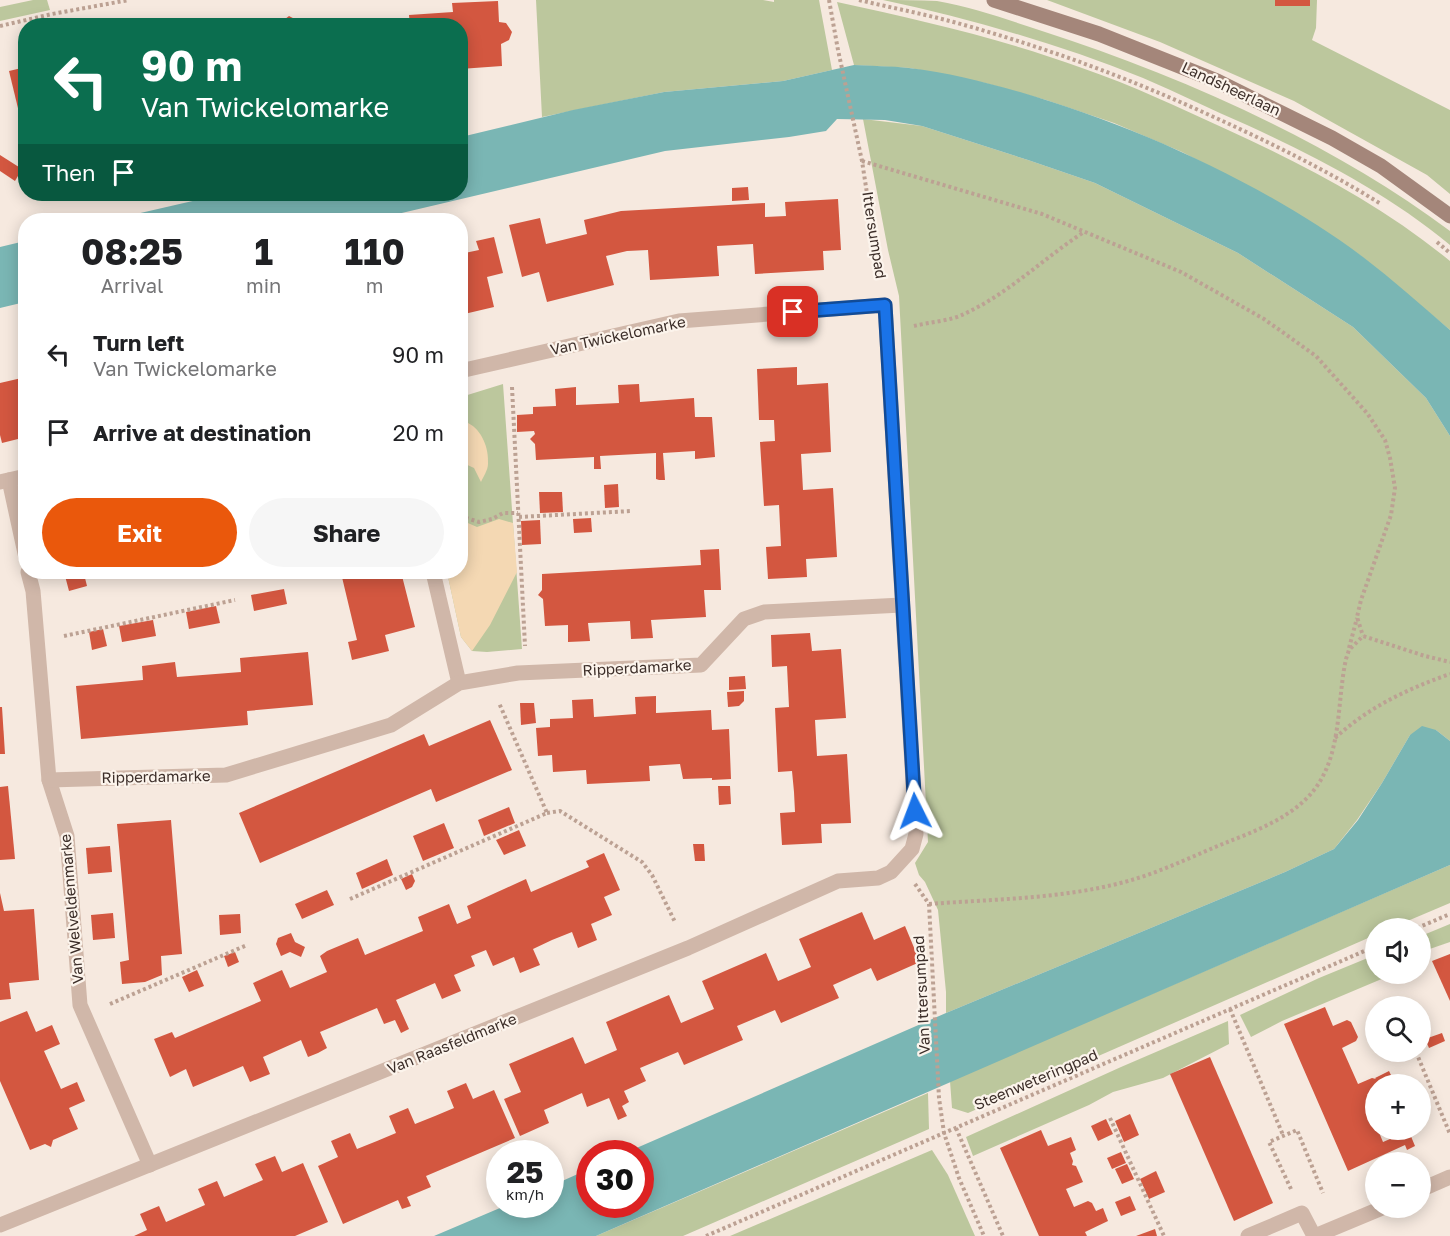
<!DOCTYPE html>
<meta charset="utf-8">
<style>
body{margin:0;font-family:"Golos Text",sans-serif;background:#f6f6f6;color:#202124;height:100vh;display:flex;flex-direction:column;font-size:22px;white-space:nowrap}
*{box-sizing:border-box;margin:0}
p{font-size:20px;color:#757577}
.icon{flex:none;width:33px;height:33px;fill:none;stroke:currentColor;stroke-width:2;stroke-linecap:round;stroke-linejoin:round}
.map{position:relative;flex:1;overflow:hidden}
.drawer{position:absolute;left:18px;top:213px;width:450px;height:366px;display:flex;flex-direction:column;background:#fff;border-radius:24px;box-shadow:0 3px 15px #0003}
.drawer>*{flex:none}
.hud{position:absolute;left:18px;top:18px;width:450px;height:183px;border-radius:24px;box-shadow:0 3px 15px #0003;background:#0b6e4f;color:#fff;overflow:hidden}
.tools{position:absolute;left:1365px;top:918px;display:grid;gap:12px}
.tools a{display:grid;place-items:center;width:66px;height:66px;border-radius:50%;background:#fff;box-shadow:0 3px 15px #0003;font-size:30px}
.speed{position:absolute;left:486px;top:1140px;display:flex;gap:12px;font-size:30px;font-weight:700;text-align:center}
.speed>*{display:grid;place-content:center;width:78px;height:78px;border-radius:50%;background:#fff;box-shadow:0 3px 15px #0003;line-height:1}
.speed small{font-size:15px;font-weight:400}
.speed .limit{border:9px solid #d22;background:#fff;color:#111}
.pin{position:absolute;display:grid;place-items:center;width:51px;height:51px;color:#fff;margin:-26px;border-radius:12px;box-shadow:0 3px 9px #0006}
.me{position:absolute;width:66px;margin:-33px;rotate:357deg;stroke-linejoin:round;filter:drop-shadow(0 0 4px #0008)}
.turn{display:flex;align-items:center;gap:21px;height:126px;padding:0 24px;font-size:27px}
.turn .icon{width:78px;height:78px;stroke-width:2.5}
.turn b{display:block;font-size:42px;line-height:51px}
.then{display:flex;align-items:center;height:57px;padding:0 24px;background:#0003;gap:12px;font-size:22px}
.eta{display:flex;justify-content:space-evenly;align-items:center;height:102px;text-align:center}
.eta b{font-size:36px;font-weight:700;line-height:42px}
.button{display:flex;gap:12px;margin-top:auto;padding:12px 24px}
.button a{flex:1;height:69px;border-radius:36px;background:#ea580c;color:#fff;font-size:24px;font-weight:700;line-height:69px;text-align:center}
.button a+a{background:#f6f6f6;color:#202124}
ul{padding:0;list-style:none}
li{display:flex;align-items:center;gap:18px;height:78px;padding:0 24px}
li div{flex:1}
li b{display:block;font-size:22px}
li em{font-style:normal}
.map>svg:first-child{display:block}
</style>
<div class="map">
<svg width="1450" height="1236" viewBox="0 0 1450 1236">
<rect width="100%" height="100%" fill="#f6e9df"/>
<!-- green -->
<g fill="#bcc79d">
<path d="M33,0H47L50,10L0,21V7Z"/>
<path d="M536,0H763L774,2V0H819L832,70L783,81L664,92L542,117Z"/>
<path d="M883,0C900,0 920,0 937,1C973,7 1008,20 1042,31C1182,76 1332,143 1450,231V245C1390,195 1318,158 1247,125C1212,110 1178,93 1143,78C1059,44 971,19 883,0Z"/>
<path d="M1047,0H1317L1316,28L1312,40L1450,110V194L1427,175L1294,101L1160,42Z"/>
<path d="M837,2C920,20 1003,39 1082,68C1132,85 1180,108 1228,130C1307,166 1383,206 1450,261V330L1361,256L1305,219L1250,187L1182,152L1114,123L1046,100L985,83L910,68L854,65Z"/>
<path d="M863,119L922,126L1028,160L1095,183L1238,253L1353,327L1426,398L1450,436V741L1436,730L1410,735L1382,783L1357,820L1334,849L1285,872L946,1013V992L938,910L925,882L919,875L915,863L928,842L899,296L888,250Z"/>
<path d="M503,384L522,649L487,652L472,651L461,637L447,572H460L461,397Z"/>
<path d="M1450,865V903L1391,928H1376L1375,935L968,1113L952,1108L950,1081Z"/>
<path d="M1450,924V942L1421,952V936Z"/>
<path d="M1375,955L1376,974H1390L1384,978L1282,1021L1251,1037L1240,1015L1319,978Z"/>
<path d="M1228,1021L1229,1044L1163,1078L1113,1092L1089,1105L973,1156L966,1137L1121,1067Z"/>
<path d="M928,1093L929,1129L683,1236H596Z"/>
<path d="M932,1150L948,1175L975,1236H730Z"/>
</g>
<!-- sand -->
<g fill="#f4d8b3">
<path d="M468,423C482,430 489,448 488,464C488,470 483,477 481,482L474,468L461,462V426Z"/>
<path d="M499,519L513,523L517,572L490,625L472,651L461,637L447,572H460L461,520L477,527Z"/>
</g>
<!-- water -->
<g fill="#7ab6b4">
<path d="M854,65C872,66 891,66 909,68C946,72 984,82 1020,92C1137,126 1265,184 1363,257C1393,280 1421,305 1450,330V436L1426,398L1353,327L1238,253L1095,183L1028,160L922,126L885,120L837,119L826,131L789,137L665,151L372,220H110L223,194H460L461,137L573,110L664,92L783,81Z"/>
<path d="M25,241V302L0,308V247Z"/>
<path d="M1422,726L1436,730L1450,741V865L596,1236H434L507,1205L550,1204L551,1186L589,1169L590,1204H640V1154L625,1153L946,1013L1285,872L1334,849L1358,820L1382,783L1410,735Z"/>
</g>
<!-- building -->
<g fill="#d35740">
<rect x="1275" y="0" width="35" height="6"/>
<path d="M498,1L499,22L506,23L512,32L509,40L501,44L502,66L460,69V26H410L409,15L453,12L452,3Z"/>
<path d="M289,16L308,26H276Z"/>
<path d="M26,67V129H23L9,71Z"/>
<path d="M0,155L22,169L15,181L0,171Z"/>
<path d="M748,187L749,200L732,201V188Z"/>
<path d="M838,199L841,250L823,251L824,270L755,274L753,244L717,246L719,276L650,280L648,250L627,251L606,256L614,285L547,302L539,272L522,277L509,225L540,218L546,244L587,234L584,220L621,211L765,203V217L786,216L785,202Z"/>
<path d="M494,237L503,273L487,277L494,307L460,315V254L479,250L476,241Z"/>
<path d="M797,367V385L828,383L831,452L801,454L803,490L833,488L837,557L806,559L807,577L768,579L766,547L781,546L779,505L764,506L760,442L775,441L774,420H759L757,369Z"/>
<path d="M26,377V437L2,443L0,435V383Z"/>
<path d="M639,384L640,402L694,398L695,417H712L715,457L695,459V451L663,453L665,480H659L656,479V453L600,456L601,469H594V457L536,460L535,444L530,439L535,434L534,431L517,432V415L533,414V407L556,406L555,389L576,387V405L619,403L618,385Z"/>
<path d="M618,484L619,507L605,508L604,485Z"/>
<path d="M539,492H562L563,512L540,513Z"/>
<path d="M591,518L592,532L574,533L573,519Z"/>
<path d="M540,520L541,544L522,545L521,521Z"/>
<path d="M719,549L721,590H704L706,617L651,620L653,638L631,639L630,621L588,623L590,641L568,642V625L545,626L543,599L538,595L542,590V574L701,565L700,550Z"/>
<path d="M64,572H107L85,578L87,586L69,591Z"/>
<path d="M331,572H401L415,627L385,635L389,651L352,660L348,642L357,640L341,573L332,575Z"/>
<path d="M284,589L287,604L254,611L251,595Z"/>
<path d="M216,606L220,623L189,629L186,612Z"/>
<path d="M153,620L156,636L122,642L119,626Z"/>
<path d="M103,629L107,646L92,650L89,632Z"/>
<path d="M810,633L812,651L841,649L846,718L815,720L817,756L847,754L851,823L821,824L822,843L782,845L780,813L795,812L794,792L792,771L778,772L775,708L789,707L787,666L772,667L771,635Z"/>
<path d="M308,652L313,705L247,711L248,725L81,739L76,686L143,680L142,666L175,662L177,677L241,672L240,658Z"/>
<path d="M745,676L746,689L729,690V677Z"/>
<path d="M744,691V701L739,706L728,707L727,692Z"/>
<path d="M656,696V713L711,710L712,730L729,729L731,779L712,780V778L683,779L680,764L649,766L650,781L587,784L586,770L553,772L552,755L538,756L536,728L550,727V719L573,718L572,700L593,699L594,717L636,714L635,697Z"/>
<path d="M520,703H534L536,723L521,725Z"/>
<path d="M0,707H2L5,754H0Z"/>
<path d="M490,720L512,770L436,802L431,789L260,863L239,813L424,734L429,746Z"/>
<path d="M8,786L15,859L0,860V787Z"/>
<path d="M718,786H730L731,804L719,805Z"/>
<path d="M509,807L515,823L484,836L478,820Z"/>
<path d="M171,820L182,954L161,956L162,975L145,982L122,984L120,962L129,960L117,824Z"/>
<path d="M444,823L454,848L423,861L413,836Z"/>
<path d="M519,830L526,846L504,855L496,840Z"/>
<path d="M693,844H704L705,861H695Z"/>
<path d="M110,846L112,872L88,874L86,848Z"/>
<path d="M604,853L620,890L604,897L612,915L591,924L597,940L578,948L572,932L552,940L533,949L540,965L520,973L514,957L493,966L486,950L471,956L475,966L454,975L461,991L442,999L435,983L396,1000L409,1029L401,1033L395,1020L384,1024L377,1008L320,1032L327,1048L318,1053L308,1057L301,1040L263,1057L270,1074L250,1082L243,1066L193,1087L186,1069L170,1077L154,1039L172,1032L175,1038L261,1001L253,983L282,970L290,988L327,972L320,956L327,951L358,938L365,955L423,931L418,917L449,904L457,924L471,918L467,906L526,879L531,892L589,867L586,861Z"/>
<path d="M387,859L393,875L362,889L356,873Z"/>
<path d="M412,874L415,881L412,887L406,890L401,879Z"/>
<path d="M327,890L334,905L302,919L295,904Z"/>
<path d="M0,893L4,911L34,909L39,980L9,983L11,999L0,1000Z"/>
<path d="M862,912L874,940L905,926L920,962L877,981L871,968L833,985L839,998L781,1023L775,1010L737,1026L743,1040L684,1065L678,1052L640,1068L646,1081L624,1091L629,1102L622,1106L627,1116L618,1120L609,1098L587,1107L582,1093L544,1110L549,1123L520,1136L504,1099L521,1092L509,1064L573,1037L585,1064L617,1050L606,1022L669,995L681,1023L714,1009L702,981L766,953L778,981L811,967L799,939Z"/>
<path d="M113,913L115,938L93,940L91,915Z"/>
<path d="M240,914L241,933L220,935L219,915Z"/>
<path d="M291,933L295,942L305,947L301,957L290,952L281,956L276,944L278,938Z"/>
<path d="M235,952L239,962L228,967L224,956Z"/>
<path d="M1450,954V1001L1432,961Z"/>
<path d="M197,970L204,986L189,992L182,977Z"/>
<path d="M1325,1007L1333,1026L1347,1020L1351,1022L1358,1037L1356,1041L1342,1048L1358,1084L1372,1078L1376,1079L1375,1078L1389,1071L1394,1081L1386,1084H1376V1102L1368,1105L1376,1124V1130H1378L1383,1142L1397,1136L1401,1138L1410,1134L1415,1146L1407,1150L1405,1145L1348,1171L1284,1024Z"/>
<path d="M27,1011L36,1032L52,1025L60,1044L44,1051L61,1089L77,1082L85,1101L69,1108L78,1129L53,1140L51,1147L45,1144L30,1150L0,1081V1022Z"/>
<path d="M1442,1033L1445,1041L1429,1048L1425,1039Z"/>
<path d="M1210,1057L1273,1203L1234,1221L1170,1074Z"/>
<path d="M466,1083L473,1099L494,1090L515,1138L426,1176L431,1187L407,1197L411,1206L402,1209L398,1200L343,1224L318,1166L338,1157L331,1141L350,1133L357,1149L377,1141L396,1133L389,1116L408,1108L415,1124L435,1116L454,1108L447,1091Z"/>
<path d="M1130,1114L1139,1135L1124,1142L1115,1121Z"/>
<path d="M1106,1119L1113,1134L1098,1141L1091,1126Z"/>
<path d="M1041,1130L1048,1146L1071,1137L1076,1150L1070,1153L1073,1161L1072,1165L1076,1166L1083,1182L1066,1189L1074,1207L1088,1201L1092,1203L1096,1211L1103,1208L1108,1221L1085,1232L1087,1236H1039L1000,1148Z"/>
<path d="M1121,1152L1126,1163L1112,1169L1107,1158Z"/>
<path d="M275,1156L282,1172L303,1163L328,1222L295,1236H134L147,1230L140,1214L159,1206L166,1222L205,1205L198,1189L217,1181L224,1197L263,1180L255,1164Z"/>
<path d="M1127,1164L1134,1179L1122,1184L1115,1169Z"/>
<path d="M1156,1171L1165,1192L1149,1199L1140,1179Z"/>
<path d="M1130,1196L1136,1210L1121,1216L1115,1202Z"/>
<path d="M1155,1229L1157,1236H1136Z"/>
</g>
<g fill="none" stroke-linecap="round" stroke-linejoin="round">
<!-- path -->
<g stroke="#bca193" stroke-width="4" stroke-dasharray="3 3" stroke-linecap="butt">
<path d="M829,0L838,50L862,161L880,278"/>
<path d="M859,0C892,8 925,14 957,23C1048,48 1131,79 1216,118C1273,144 1328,171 1381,204"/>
<path d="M0,26L52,14L129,0"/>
<path d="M862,161L1042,214L1181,272L1264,319L1316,356L1367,413L1385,440L1390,458L1395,488L1391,515L1361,600L1357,617L1363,636"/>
<path d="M1437,242L1450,253"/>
<path d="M914,326C930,322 950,321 964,314C1008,294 1044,258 1084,232"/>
<path d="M512,387L525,646"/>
<path d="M460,516L479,522L492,519L503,513H518"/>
<path d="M519,517L632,511"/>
<path d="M64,636L235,600"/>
<path d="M1349,648L1357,618"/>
<path d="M1335,738C1369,707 1407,689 1450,674"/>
<path d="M547,813L560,811L642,862L652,875L675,922"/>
<path d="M915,884L929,904L939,1098L944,1133L959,1178L984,1236"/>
<path d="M350,899L547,813L499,703"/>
<path d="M929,904C995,899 1064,899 1128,881C1161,872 1193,856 1225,843C1258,830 1296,816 1317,786C1342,750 1337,700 1346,659L1349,650L1363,636L1425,656L1450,662"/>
<path d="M1417,928L1450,914"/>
<path d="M110,1004L247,945"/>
<path d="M1230,1009L1283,1135"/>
<path d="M1416,1052L1450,1134"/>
<path d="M1110,1118L1164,1236"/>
<path d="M956,1128L1003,1236"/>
<path d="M1291,1189L1269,1142L1297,1130L1323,1193"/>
<path d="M706,1236L1376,946"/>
</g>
<!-- street -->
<g stroke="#d0b7a9" stroke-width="15">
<path d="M9,480L26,558"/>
<path d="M0,482L26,476"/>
<path d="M28,572L33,591L49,780L67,836L80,1005L150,1165"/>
<path d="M433,572L459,683"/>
<path d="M49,780L226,775L391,725L459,683L518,673L701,665L744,619L764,612L902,605"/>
<path d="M1420,1190L1450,1177"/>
<path d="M0,1225L688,948L838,881L878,878L891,872L912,849L916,834L885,305L679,321L460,371"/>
<path d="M1248,1236L1302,1213L1314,1236"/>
<path d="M1315,1236L1382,1208"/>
</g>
<!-- secondary -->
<path stroke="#a4867a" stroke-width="15" d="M994,0L1099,34L1217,81L1332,138L1381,166L1450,216"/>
</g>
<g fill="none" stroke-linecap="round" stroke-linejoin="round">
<defs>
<path id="route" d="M793,312L885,305L915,811"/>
</defs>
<!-- route casing -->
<use href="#route" stroke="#114b97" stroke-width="15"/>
<!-- route -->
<use href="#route" stroke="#1a73e8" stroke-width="10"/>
</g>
<g text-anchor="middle" stroke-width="4.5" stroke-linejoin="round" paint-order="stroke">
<!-- street labels -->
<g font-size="15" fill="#3c2e29" stroke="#fcf4ec">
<text transform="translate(1231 89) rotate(25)" y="5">Landsheerlaan</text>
<text transform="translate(874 235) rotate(81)" y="5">Ittersumpad</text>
<text transform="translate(618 336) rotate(-12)" y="5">Van Twickelomarke</text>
<text transform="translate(637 668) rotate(-3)" y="5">Ripperdamarke</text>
<text transform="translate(156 777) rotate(-1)" y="5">Ripperdamarke</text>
<text transform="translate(72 909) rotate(-95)" y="5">Van Welveldenmarke</text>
<text transform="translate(922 995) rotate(-93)" y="5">Van Ittersumpad</text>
<text transform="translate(452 1044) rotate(-22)" y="5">Van Raasfeldmarke</text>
<text transform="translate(1036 1080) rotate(-23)" y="5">Steenweteringpad</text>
</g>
</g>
</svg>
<div class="tools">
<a><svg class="icon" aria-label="sound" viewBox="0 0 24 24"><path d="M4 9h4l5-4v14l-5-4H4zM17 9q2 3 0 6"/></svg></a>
<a><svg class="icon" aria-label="search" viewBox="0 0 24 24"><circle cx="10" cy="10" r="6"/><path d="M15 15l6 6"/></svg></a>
<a>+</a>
<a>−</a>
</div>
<div class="speed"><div>25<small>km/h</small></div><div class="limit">30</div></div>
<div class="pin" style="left:793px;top:312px;background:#d93025"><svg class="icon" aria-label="arrive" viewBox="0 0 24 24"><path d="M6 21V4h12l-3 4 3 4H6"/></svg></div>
<svg class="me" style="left:915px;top:811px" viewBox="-20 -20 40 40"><path d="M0-17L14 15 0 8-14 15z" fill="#1a73e8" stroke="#fff" stroke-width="4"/></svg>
<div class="hud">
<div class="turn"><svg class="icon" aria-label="left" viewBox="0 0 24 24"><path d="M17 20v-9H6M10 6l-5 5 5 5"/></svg><div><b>90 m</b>Van Twickelomarke</div></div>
<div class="then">Then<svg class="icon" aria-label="arrive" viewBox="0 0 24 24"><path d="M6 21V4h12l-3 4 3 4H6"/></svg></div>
</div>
<section class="drawer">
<div class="eta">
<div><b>08:25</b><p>Arrival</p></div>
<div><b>1</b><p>min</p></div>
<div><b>110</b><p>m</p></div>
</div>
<ul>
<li><svg class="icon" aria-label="left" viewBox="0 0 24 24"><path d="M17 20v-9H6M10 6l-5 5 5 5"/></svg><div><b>Turn left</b><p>Van Twickelomarke</p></div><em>90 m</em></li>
<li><svg class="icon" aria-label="arrive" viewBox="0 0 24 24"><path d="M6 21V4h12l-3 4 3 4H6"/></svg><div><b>Arrive at destination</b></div><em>20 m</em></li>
</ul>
<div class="button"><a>Exit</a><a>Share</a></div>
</section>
</div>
